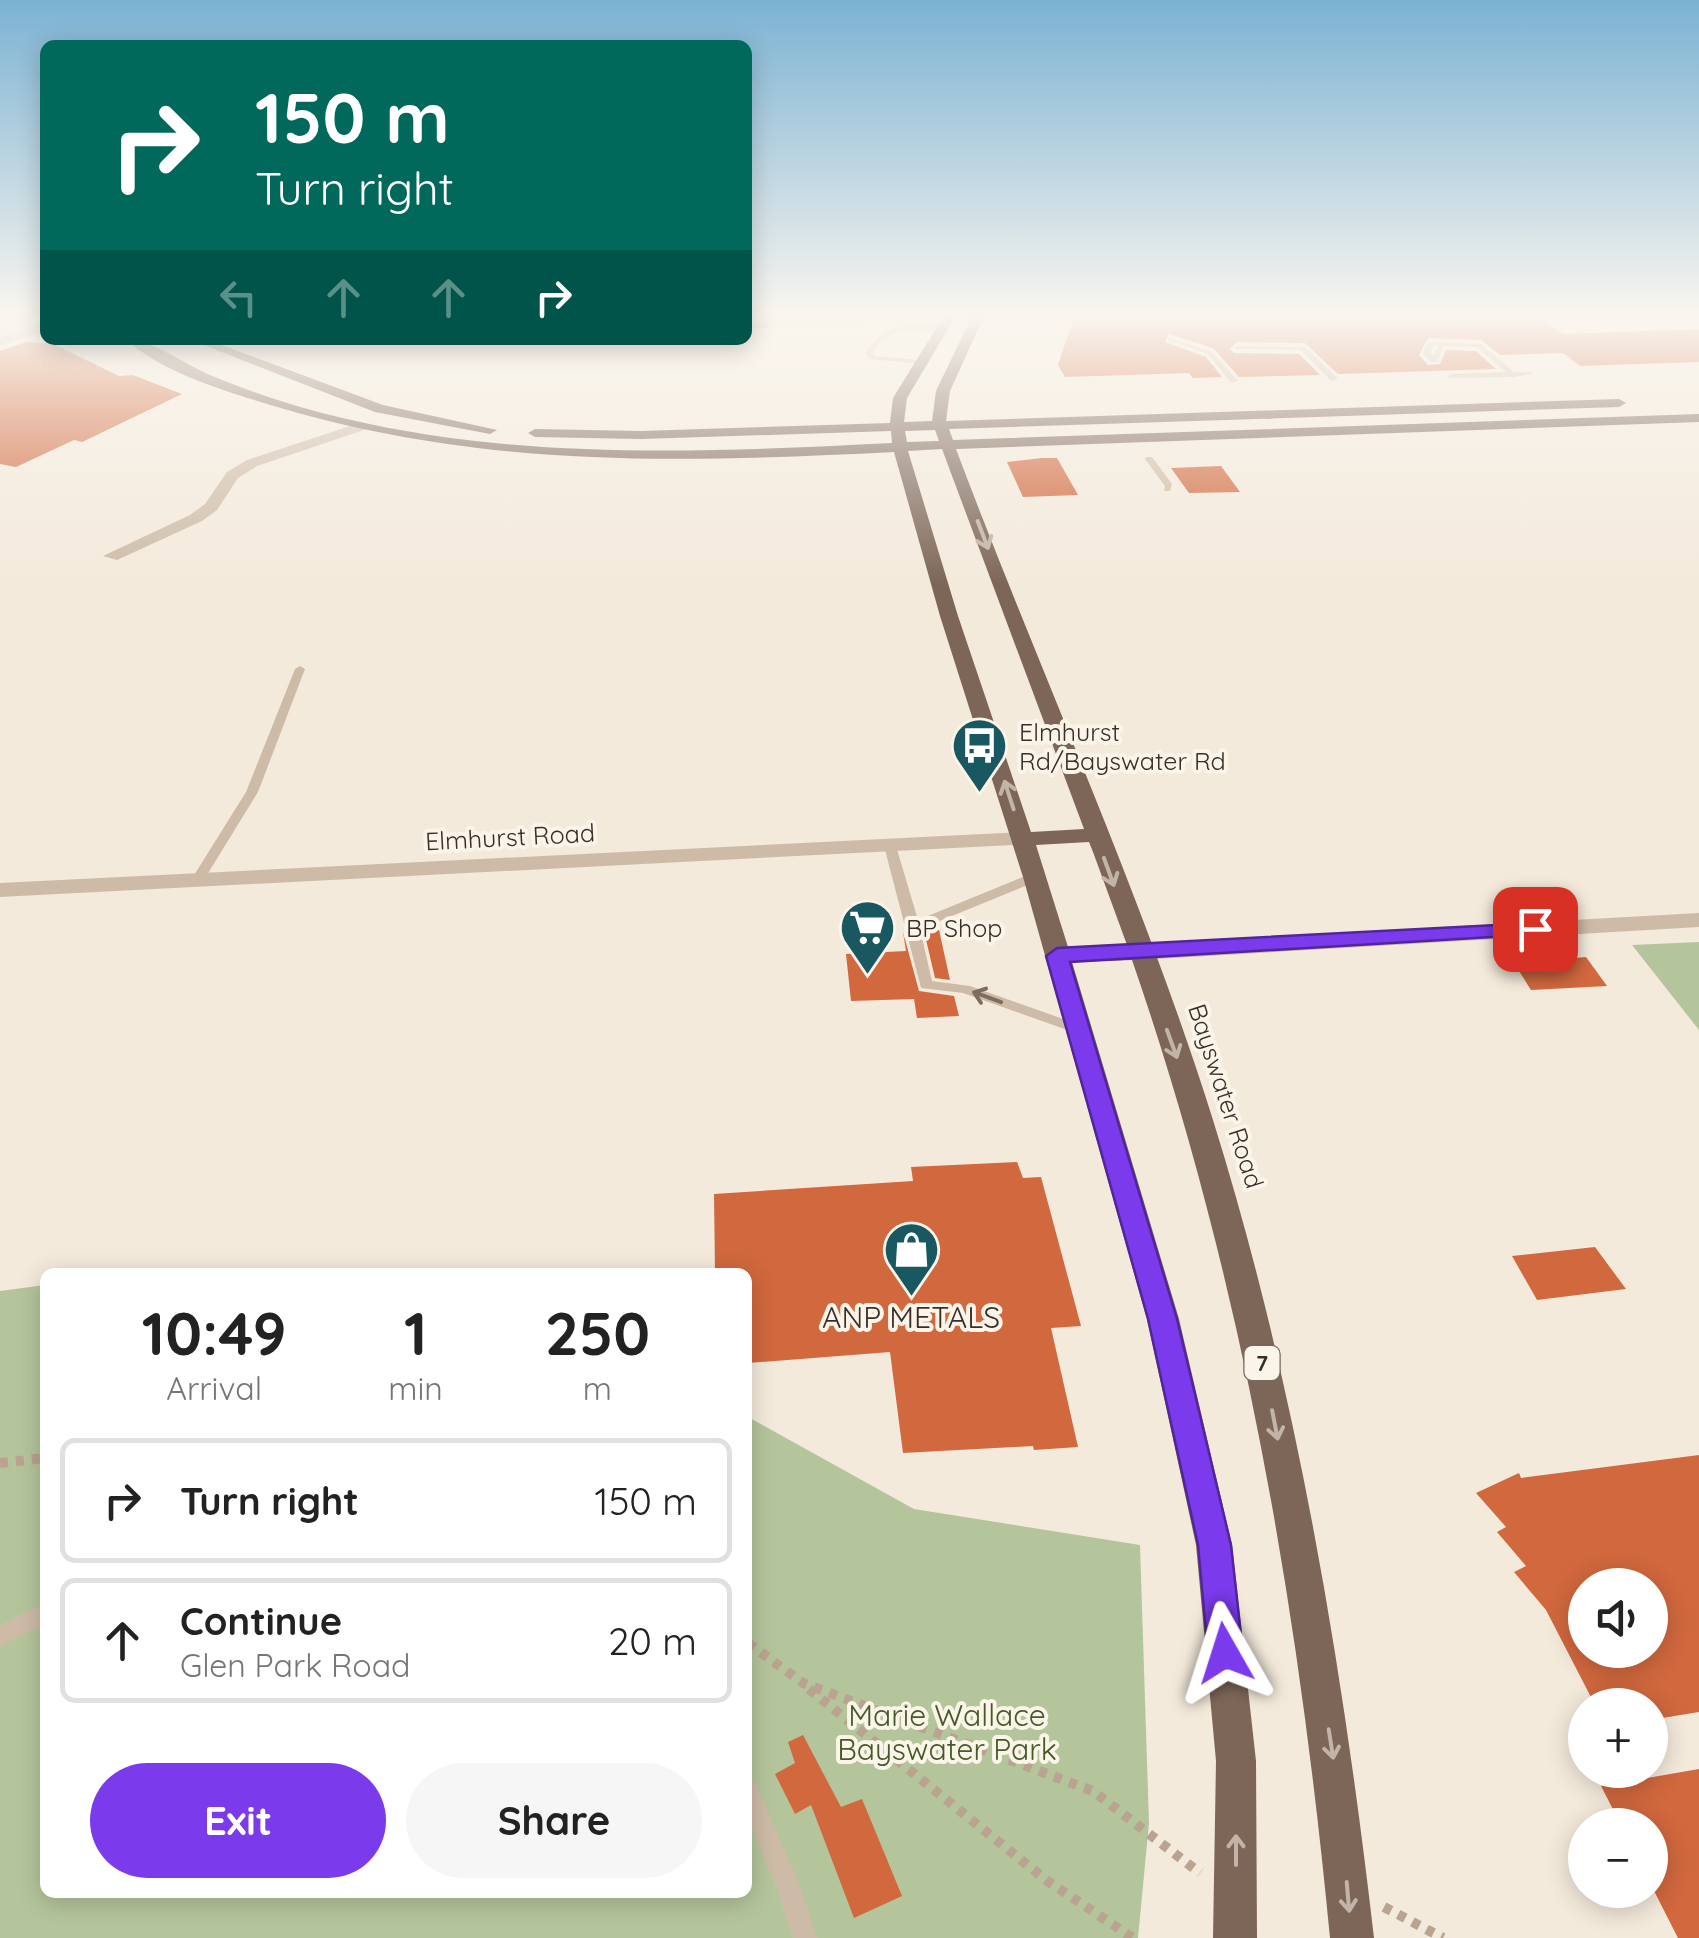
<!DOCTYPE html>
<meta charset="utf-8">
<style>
body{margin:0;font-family:Quicksand,sans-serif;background:#f6f6f6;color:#222;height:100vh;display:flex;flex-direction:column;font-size:38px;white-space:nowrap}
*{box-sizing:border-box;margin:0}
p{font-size:32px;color:#767676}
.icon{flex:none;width:55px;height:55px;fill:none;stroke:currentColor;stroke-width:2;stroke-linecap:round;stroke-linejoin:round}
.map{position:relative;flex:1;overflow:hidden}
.sheet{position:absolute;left:40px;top:1268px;width:712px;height:630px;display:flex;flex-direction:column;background:#fff;border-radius:15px;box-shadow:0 5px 25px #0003}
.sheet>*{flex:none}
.banner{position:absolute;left:40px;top:40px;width:712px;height:305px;border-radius:15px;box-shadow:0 5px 25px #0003;background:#00695c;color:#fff;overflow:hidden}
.controls{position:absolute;left:1568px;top:1568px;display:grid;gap:20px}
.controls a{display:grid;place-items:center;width:100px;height:100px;border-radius:50%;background:#fff;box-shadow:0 5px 25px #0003;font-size:50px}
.pin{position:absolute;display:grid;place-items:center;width:85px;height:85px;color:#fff;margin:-42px;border-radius:20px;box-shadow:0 5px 15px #0006}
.me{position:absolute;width:110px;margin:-55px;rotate:354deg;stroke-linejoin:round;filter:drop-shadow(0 0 8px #0008)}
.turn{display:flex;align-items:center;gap:35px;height:210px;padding:0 50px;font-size:45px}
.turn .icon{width:130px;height:130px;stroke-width:2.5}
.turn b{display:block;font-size:70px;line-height:85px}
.lanes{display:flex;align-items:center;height:95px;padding:0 50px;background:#0003;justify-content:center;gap:50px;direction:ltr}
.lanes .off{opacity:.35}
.eta{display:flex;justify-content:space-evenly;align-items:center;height:170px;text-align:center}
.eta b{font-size:60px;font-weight:700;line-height:70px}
.button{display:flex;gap:20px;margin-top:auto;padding:20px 50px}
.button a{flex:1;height:115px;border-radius:60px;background:#7c3aed;color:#fff;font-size:40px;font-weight:700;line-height:115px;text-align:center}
.button a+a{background:#f6f6f6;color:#222}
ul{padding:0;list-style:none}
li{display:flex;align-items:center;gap:30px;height:125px;margin:0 20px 15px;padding:0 30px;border:5px solid #e0e0e0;border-radius:15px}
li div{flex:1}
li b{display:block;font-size:38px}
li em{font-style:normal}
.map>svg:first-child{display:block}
</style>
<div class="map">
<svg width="1699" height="1938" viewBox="0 0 1699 1938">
<rect width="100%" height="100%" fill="#f4eadc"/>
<!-- green -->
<g fill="#b5c59b">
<path d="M748,314H911L908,320L754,329H748Z"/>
<path d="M1699,942V1030L1632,945Z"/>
<path d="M45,1285V1892H748V1417L914,1509L1140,1545L1149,1823L1138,1938H0V1291Z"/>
</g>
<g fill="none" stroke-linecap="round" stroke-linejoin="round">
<!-- stream -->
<path stroke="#78afb4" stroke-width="5" d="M748,326L767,325L788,314"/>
</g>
<!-- building -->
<g fill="#d1683e" fill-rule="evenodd">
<path d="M1075,314H1535L1563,334L1699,329V362L1580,366L1563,353L1500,355L1481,340L1428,338L1419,355L1428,365L1440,364L1446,350L1476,351L1496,369L1338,374L1305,343L1236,342L1230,349L1234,353L1299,354L1320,375L1239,377L1213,348L1169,334L1165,342L1206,357L1222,377L1193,378L1189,373L1065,377L1058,365Z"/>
<path d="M26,342L53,344L119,376L133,375L182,394L82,442L74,440L16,467L0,464V351Z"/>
<path d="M1042,458H1057L1078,495L1023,497L1007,462Z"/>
<path d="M1221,466L1240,492L1189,493L1171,468Z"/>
<path d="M939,930L950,980L935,978L924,931Z"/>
<path d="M903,932L919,991L954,996L959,1016L917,1018L914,999L851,1001L846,954L906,951Z"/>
<path d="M1586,957L1607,986L1531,990L1514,963Z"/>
<path d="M1017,1162L1023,1178L1041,1177L1081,1326L1051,1328L1078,1447L1034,1450L1033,1446L903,1453L890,1352L748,1363V1272H715L714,1194L913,1181L911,1167Z"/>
<path d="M1595,1247L1626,1289L1537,1300L1512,1256Z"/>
<path d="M1699,1455V1712L1650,1720V1705H1595L1546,1610L1514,1572L1526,1566L1497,1532L1506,1527L1476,1493L1519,1473L1521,1478ZM1585,1585H1650V1650H1585Z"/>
<path d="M803,1735L841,1807L862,1799L902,1896L854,1918L811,1805L795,1814L775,1774L795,1763L788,1742Z"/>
<path d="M1699,1769V1938H1678L1650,1883V1825H1621L1601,1786Z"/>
</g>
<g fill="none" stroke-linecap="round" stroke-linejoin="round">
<!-- path -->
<g stroke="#baa491" stroke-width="10" stroke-dasharray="8 8" stroke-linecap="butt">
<path d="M0,1463L45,1458"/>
<path d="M748,1643L803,1683L1093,1791L1200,1873"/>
<path d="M809,1689L1046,1880L1133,1938"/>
<path d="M1384,1907L1443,1938"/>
</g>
<!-- lane -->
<g fill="#cebba7" fill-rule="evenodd">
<path d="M909,325H943L946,327C916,335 893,319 872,353L874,356L919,360L922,364L869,359L866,353C877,335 888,328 909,325Z"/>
<path d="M1168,338L1212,352L1238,381L1231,383L1208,354L1168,340Z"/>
<path d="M1428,342L1481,344L1514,372H1529L1533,374L1513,377L1449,378L1448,376L1452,374L1506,372L1477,347L1444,346L1437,362H1431L1423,354ZM1433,345H1439L1433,355L1431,354Z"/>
<path d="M1236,346L1305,347L1338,379L1331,381L1301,350L1234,349Z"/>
<path d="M1146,457H1152L1172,484L1170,491H1164L1165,486L1145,459Z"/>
<path d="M300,666L305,669L258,792L202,883H192L191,880L246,792L295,669Z"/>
<path d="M890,842L896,846L918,920L1030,874H1040L1041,877L1040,880L920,929L932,981L970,986L1083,1026L1085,1029L1083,1032H1073L963,993L921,988L884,846Z"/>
<path d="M45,1603V1624L0,1646V1625Z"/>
<path d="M748,1781L756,1784L801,1888L817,1938H793L777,1889L748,1818Z"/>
</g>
<!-- street -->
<g fill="#cebba7" fill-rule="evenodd">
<path d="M45,323V331L0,345V337Z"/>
<path d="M359,423L366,427L364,430L257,466L238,478L217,510L202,521L117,560L103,556L190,515L205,504L227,472L247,460Z"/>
<path d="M1023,832L1034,839L1031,844L0,897V883Z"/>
<path d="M1699,913V927L1139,960L1127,952L1139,944Z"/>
</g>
<!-- primary -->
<g fill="#7d6658" fill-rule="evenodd">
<path d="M945,314H957L907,398L904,422L932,421L936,391L973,314H985L950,391L946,421L1619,399L1626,403L1619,407L949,429L953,440L1699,414V422L956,449C1040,673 1141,891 1213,1120C1296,1386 1342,1661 1374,1938H1330C1298,1604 1242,1278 1132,960L1072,962L1179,1319L1232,1545L1256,1761L1257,1938H1213L1216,1761L1196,1545L1147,1319L1023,877L940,616L894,452C672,463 479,469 264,403C219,389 162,372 127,340C154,340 184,364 210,375C253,393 301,409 347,419C526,461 711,452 892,443L891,431L641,439L535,437L528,433L535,429L641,431L890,423L893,398ZM935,430L939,441L907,442L905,431ZM942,449L1084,829L1031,832L958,616L908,451ZM1089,842L1093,852L1127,945L1068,947L1036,845Z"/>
<path d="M191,340H208L383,405L497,430L490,434L375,412Z"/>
</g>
</g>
<!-- one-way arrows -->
<defs><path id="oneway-shaft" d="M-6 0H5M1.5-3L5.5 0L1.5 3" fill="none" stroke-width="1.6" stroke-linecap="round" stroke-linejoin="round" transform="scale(2.5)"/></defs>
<g stroke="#c2b4a8">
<use href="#oneway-shaft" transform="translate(983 535) rotate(69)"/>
<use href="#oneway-shaft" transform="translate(1009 795) rotate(-108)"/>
<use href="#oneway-shaft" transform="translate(1109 872) rotate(70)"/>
<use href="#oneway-shaft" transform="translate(1172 1044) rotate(70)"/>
<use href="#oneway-shaft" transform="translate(1275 1425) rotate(79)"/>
<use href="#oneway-shaft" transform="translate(1331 1744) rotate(81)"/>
<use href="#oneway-shaft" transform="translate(1236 1850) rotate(-90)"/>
<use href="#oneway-shaft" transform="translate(1348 1897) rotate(85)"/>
</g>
<use stroke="#7d6d61" href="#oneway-shaft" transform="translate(987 997) rotate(-160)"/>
<!-- sky -->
<linearGradient id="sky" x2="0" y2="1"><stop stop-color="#7bb2d3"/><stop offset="0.54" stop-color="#faf6ef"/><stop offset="1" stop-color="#faf6ef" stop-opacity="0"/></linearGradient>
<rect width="1699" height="585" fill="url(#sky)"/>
<!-- route -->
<path fill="#7c3aed" stroke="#51269a" stroke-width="2.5" d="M1535,923L1543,925L1546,929L1543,934L1070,962L1177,1319L1231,1545L1243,1653L1238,1665L1225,1670L1213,1665L1208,1653L1198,1545L1148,1319L1046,956L1057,948Z"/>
<!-- icons -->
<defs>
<symbol id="bus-pin" viewBox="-11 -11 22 30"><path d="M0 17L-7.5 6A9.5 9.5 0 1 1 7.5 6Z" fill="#195860" stroke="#fbf4e9"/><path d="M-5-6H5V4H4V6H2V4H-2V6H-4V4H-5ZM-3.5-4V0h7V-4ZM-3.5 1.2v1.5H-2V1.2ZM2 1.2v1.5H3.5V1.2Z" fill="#fff"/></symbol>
<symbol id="supermarket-pin" viewBox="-11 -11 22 30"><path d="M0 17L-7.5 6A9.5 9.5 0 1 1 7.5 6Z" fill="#195860" stroke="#fbf4e9"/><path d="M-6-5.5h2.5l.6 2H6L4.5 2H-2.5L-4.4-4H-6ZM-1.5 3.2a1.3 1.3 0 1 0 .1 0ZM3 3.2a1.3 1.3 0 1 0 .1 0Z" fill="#fff"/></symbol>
<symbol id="shop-pin" viewBox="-11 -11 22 30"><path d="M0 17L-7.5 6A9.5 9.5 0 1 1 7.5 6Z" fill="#195860" stroke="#fbf4e9"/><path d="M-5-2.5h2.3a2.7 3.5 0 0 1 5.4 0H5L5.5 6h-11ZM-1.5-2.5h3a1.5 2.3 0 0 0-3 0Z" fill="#fff"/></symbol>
</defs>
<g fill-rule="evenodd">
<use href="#bus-pin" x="948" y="714" width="63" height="86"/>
<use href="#supermarket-pin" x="836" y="896" width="63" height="86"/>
<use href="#shop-pin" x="880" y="1218" width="63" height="86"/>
</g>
<g text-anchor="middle" stroke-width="8" stroke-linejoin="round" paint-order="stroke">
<!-- shield labels -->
<rect fill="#fbf4e9" stroke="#746962" stroke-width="2.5" x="1244.5" y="1346" width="35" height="34" rx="8"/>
<g font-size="22" font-weight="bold" fill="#3a2e28">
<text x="1262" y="1371">7</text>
</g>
<!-- poi labels -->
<g font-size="25" fill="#3a2e28" stroke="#fbf4e9" text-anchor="start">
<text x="1019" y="741">Elmhurst<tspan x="1019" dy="29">Rd/Bayswater Rd</tspan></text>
<text x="906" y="937">BP Shop</text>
</g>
<!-- street labels -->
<g font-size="25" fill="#3a2e28" stroke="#fbf4e9">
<text transform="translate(510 837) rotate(-3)" y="9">Elmhurst Road</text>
<text transform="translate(1226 1096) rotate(72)" y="9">Bayswater Road</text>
</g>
<!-- near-poi labels -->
<g font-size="30" fill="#3a2e28" stroke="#fbf4e9">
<text x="911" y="1328">ANP METALS</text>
</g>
<!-- near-park labels -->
<g font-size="30" fill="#465a29" stroke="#fbf4e9">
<text x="947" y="1726">Marie Wallace<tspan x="947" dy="34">Bayswater Park</tspan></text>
</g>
</g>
</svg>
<div class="controls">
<a><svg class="icon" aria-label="sound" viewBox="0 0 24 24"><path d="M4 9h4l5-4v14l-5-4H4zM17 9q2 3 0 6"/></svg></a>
<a>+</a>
<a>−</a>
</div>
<div class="pin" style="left:1535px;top:929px;background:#d93025"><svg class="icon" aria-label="arrive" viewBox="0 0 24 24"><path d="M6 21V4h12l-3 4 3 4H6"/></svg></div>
<svg class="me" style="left:1225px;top:1653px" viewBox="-20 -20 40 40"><path d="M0-17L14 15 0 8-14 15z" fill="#7c3aed" stroke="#fff" stroke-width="4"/></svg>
<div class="banner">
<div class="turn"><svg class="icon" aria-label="right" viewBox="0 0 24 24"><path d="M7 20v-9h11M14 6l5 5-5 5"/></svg><div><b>150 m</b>Turn right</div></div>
<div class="lanes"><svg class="icon off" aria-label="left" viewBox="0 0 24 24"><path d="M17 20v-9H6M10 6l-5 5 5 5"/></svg><svg class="icon off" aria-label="ahead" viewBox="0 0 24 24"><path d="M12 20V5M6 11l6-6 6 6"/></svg><svg class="icon off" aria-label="ahead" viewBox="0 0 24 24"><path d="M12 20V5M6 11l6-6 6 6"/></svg><svg class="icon" aria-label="right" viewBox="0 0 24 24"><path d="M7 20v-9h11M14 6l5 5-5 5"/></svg></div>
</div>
<section class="sheet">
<div class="eta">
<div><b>10:49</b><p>Arrival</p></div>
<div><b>1</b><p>min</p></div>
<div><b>250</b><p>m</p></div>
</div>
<ul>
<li><svg class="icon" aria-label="right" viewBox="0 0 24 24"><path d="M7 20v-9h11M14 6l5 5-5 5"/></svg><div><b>Turn right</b></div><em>150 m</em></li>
<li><svg class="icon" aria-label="ahead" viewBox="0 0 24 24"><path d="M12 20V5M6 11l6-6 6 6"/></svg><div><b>Continue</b><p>Glen Park Road</p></div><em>20 m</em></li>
</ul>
<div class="button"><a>Exit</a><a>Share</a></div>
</section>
</div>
